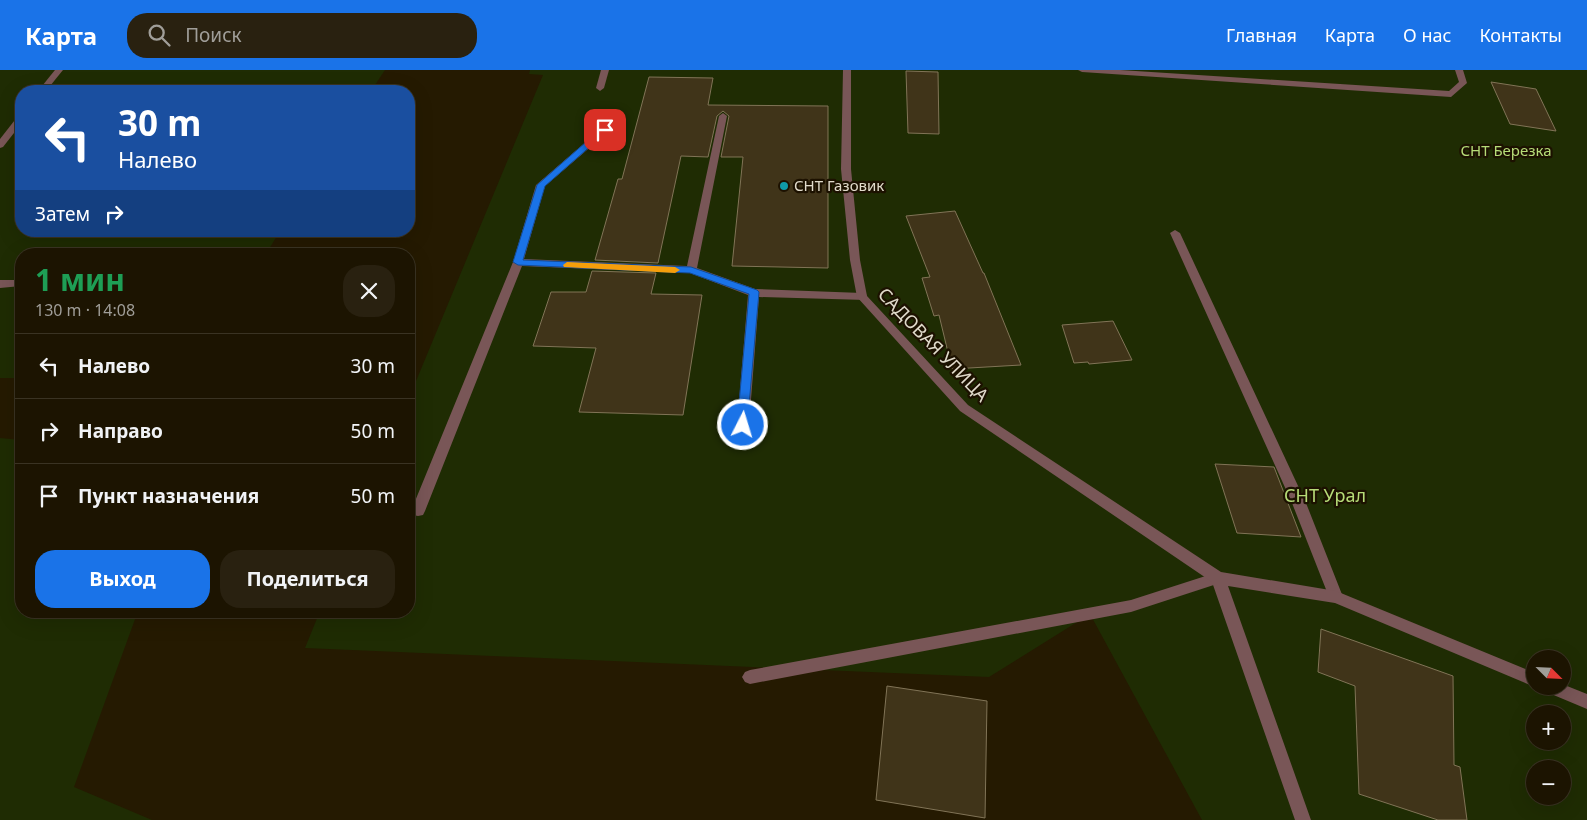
<!DOCTYPE html>
<html lang="ru">
<meta charset="utf-8">
<style>
body{margin:0;font-family:"Noto Sans",sans-serif;background:#292110;color:#f1f3f6;height:100vh;display:flex;flex-direction:column;font-size:19px;white-space:nowrap}
*{box-sizing:border-box;margin:0}
p{font-size:16px;color:#a09e99}
.icon{flex:none;width:28px;height:28px;fill:none;stroke:currentColor;stroke-width:2;stroke-linecap:round;stroke-linejoin:round}
.map{position:relative;flex:1;overflow:hidden}
.details{position:absolute;left:15px;top:178px;width:400px;height:370px;display:flex;flex-direction:column;background:#1c1401;border-radius:20px;box-shadow:0 5px 20px #0002,0 0 0 1px #3a3323}
.details>*{flex:none}
.banner{position:absolute;left:15px;top:15px;width:400px;height:152px;border-radius:20px;box-shadow:0 5px 20px #0002,0 0 0 1px #3a3323;background:#1a4fa0;color:#fff;overflow:hidden}
.needle{width:32px;rotate:114deg}
.tools{position:absolute;left:1526px;top:580px;display:grid;gap:10px}
.tools a{display:grid;place-items:center;width:45px;height:45px;border-radius:50%;background:#1c1401;box-shadow:0 5px 20px #0002,0 0 0 1px #3a3323;font-size:25px}
.pin{position:absolute;display:grid;place-items:center;width:42px;height:42px;color:#fff;margin:-21px;border-radius:10px;box-shadow:0 2px 8px #0006}
.me{position:absolute;width:55px;margin:-28px;rotate:5deg;stroke-linejoin:round;filter:drop-shadow(0 0 4px #0008)}
.turn{display:flex;align-items:center;gap:18px;height:105px;padding:0 20px;font-size:22px}
.turn .icon{width:65px;height:65px;stroke-width:2.5}
.turn b{display:block;font-size:35px;line-height:42px}
.then{display:flex;align-items:center;height:48px;padding:0 20px;background:#0003;gap:10px;font-size:19px}
.round{display:grid;place-items:center;flex:none;width:52px;height:52px;border-radius:20px;background:#292110}
.summary{display:flex;align-items:center;justify-content:space-between;height:85px;padding:0 20px}
h1{font-size:30px;font-weight:700;line-height:38px;color:#1e9e55}
.button{display:flex;gap:10px;margin-top:auto;padding:10px 20px}
.button a{flex:1;height:58px;border-radius:20px;background:#1a73e8;color:#fff;font-size:20px;font-weight:700;line-height:58px;text-align:center}
.button a+a{background:#292110;color:#f1f3f6}
ul{padding:0;list-style:none}
li{display:flex;align-items:center;gap:15px;height:65px;padding:0 20px;border-top:1px solid #3a3323}
li div{flex:1}
li b{display:block;font-size:19px}
li em{font-style:normal}
header{display:flex;align-items:center;gap:30px;box-sizing:border-box;height:70px;padding:0 25px;background:#1a73e8;color:#fff}
header strong{font-size:24px}
nav{display:flex;gap:28px;margin-inline-start:auto;font-size:18px}
.search{width:350px;height:45px;background:#292110;display:flex;align-items:center;gap:12px;box-sizing:border-box;padding:0 18px;border-radius:20px;color:#a09e99;font-size:19px}
.map>svg:first-child{display:block}
</style>
<header>
<strong>Карта</strong>
<div class="search"><svg class="icon" aria-label="search" viewBox="0 0 24 24"><circle cx="10" cy="10" r="6"/><path d="M15 15l6 6"/></svg>Поиск</div>
<nav><a>Главная</a><a>Карта</a><a>О нас</a><a>Контакты</a></nav>
</header>
<div class="map">
<svg width="1587" height="750" viewBox="0 0 1587 750">
<rect width="100%" height="100%" fill="#251a01"/>
<!-- green -->
<g fill="#1f2c03" fill-rule="evenodd">
<path d="M0,0H385L371,21H21V161H280L266,184H21V308H0Z"/>
<path d="M530,0H1587V750H1202L1090,544L989,607L305,578L320,541H409V328L543,5L529,4ZM1535,589H1562V616H1535ZM1535,644H1562V671H1535ZM1535,699H1562V726H1535Z"/>
<path d="M0,368L21,370V541H138L74,717L152,750H0Z"/>
</g>
<!-- building -->
<g fill="#403419" stroke="#817457">
<path d="M906,1L938,2L939,64L908,63Z"/>
<path d="M649,7L713,8L708,35L828,36V198L732,196L743,87H721L729,46L723,41L717,46L708,87L681,86L658,193L595,190L618,109H622Z"/>
<path d="M1491,12L1536,19L1556,61L1510,54Z"/>
<path d="M955,141L983,203H984L1021,295L952,299L939,245L934,246L922,208L930,207L906,146Z"/>
<path d="M592,201L656,203L651,224L702,225L683,345L579,342L596,278L533,276L551,222H586Z"/>
<path d="M1113,251L1132,290L1089,294L1088,292L1074,293L1062,255Z"/>
<path d="M1215,394L1274,397L1301,467L1237,463Z"/>
<path d="M1321,559L1453,606L1454,695L1460,697L1467,750H1438L1359,724L1355,616L1318,602Z"/>
<path d="M887,616L987,631L985,748L876,730Z"/>
</g>
<g fill="none" stroke-linecap="round" stroke-linejoin="round">
<!-- service -->
<g fill="#795657" fill-rule="evenodd">
<path d="M601,0H609L604,18L600,21L596,18Z"/>
<path d="M723,43L727,46L697,198L755,219L862,223L866,224L867,227L866,230L759,227L749,355L747,358H739L737,355L748,225L690,203L522,196L425,441L423,445L418,446L413,445L411,441L513,192L536,115L602,58H608V62L545,116L524,189L687,196L719,46Z"/>
<path d="M1175,160L1180,163L1306,433L1343,527L1341,531L1336,533L1331,531L1329,527L1292,433L1170,163Z"/>
<path d="M0,210H21V216L0,218Z"/>
<path d="M1218,502L1223,504L1225,508L1223,512L1131,542L750,614L745,612L742,607L745,602L750,600L1131,530Z"/>
</g>
<!-- minor -->
<g fill="#795657" fill-rule="evenodd">
<path d="M55,0H63L46,21H38Z"/>
<path d="M843,0H851V99L860,190L867,226L968,335L1221,502L1336,521L1535,603V616H1537L1535,617L1530,615L1335,533L1228,516L1311,750H1295L1212,512L960,341L857,227L850,190L841,99Z"/>
<path d="M1078,0H1120L1449,21L1459,12L1455,0H1463L1467,13L1451,27L1082,2Z"/>
<path d="M21,45V54L3,77L0,78V69L18,46Z"/>
<path d="M1562,614L1587,624V639L1544,621L1541,616H1562Z"/>
</g>
</g>
<!-- route -->
<path fill="#1a73e8" stroke="#114b97" d="M602,58L609,60L545,116L523,190L691,197L757,220L759,222L747,358H739L737,355L749,224L690,203L518,195L513,192L537,115Z"/>
<!-- slow -->
<path fill="#f59e0b" d="M567,192L675,197L680,200L675,203L564,197L563,195Z"/>
<!-- markers -->
<circle fill="#0f9aa8" stroke="#1c1100" stroke-width="2" cx="784" cy="116" r="5"/>
<g text-anchor="middle" stroke-width="4.5" stroke-linejoin="round" paint-order="stroke">
<!-- far-park labels -->
<g font-size="15" fill="#b6dc77" stroke="#1c1100">
<text x="1506" y="86">СНТ Березка</text>
</g>
<!-- far-poi labels -->
<g font-size="15" fill="#e1dbcb" stroke="#1c1100" text-anchor="start">
<text x="794" y="121">СНТ Газовик</text>
</g>
<!-- street labels -->
<g font-size="18" fill="#e1dbcb" stroke="#1c1100">
<text transform="translate(933 275) rotate(46)" y="6">САДОВАЯ УЛИЦА</text>
</g>
<!-- park labels -->
<g font-size="18" fill="#b6dc77" stroke="#1c1100">
<text x="1325" y="432">СНТ Урал</text>
</g>
</g>
</svg>
<div class="tools">
<a><svg class="needle" viewBox="-14 -14 28 28"><path d="M0-13l5 13h-10z" fill="#e53935"/><path d="M0 13l5-13h-10z" fill="#a09e99"/></svg></a>
<a>+</a>
<a>−</a>
</div>
<div class="pin" style="left:605px;top:60px;background:#d93025"><svg class="icon" aria-label="arrive" viewBox="0 0 24 24"><path d="M6 21V4h12l-3 4 3 4H6"/></svg></div>
<svg class="me" style="left:743px;top:355px" viewBox="-20 -20 40 40"><circle r="17" fill="#1a73e8" stroke="#fff" stroke-width="3"/><path d="M0-11L8 9 0 5-8 9z" fill="#fff"/></svg>
<div class="banner">
<div class="turn"><svg class="icon" aria-label="left" viewBox="0 0 24 24"><path d="M17 20v-9H6M10 6l-5 5 5 5"/></svg><div><b>30 m</b>Налево</div></div>
<div class="then">Затем<svg class="icon" aria-label="right" viewBox="0 0 24 24"><path d="M7 20v-9h11M14 6l5 5-5 5"/></svg></div>
</div>
<section class="details">
<div class="summary"><div><h1>1 мин</h1><p>130 m · 14:08</p></div><a class="round"><svg class="icon" aria-label="close" viewBox="0 0 24 24"><path d="M6 6l12 12M18 6L6 18"/></svg></a></div>
<ul>
<li><svg class="icon" aria-label="left" viewBox="0 0 24 24"><path d="M17 20v-9H6M10 6l-5 5 5 5"/></svg><div><b>Налево</b></div><em>30 m</em></li>
<li><svg class="icon" aria-label="right" viewBox="0 0 24 24"><path d="M7 20v-9h11M14 6l5 5-5 5"/></svg><div><b>Направо</b></div><em>50 m</em></li>
<li><svg class="icon" aria-label="arrive" viewBox="0 0 24 24"><path d="M6 21V4h12l-3 4 3 4H6"/></svg><div><b>Пункт назначения</b></div><em>50 m</em></li>
</ul>
<div class="button"><a>Выход</a><a>Поделиться</a></div>
</section>
</div>
